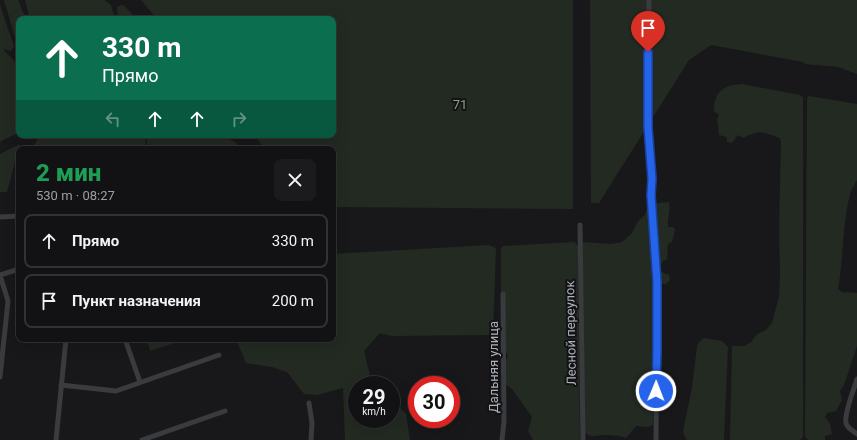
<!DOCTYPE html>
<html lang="ru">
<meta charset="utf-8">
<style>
body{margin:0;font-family:Roboto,sans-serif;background:#1b1b1d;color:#f1f3f6;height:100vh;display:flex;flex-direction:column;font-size:15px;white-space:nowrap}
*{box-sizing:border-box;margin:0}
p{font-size:13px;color:#9c9ea0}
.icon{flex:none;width:22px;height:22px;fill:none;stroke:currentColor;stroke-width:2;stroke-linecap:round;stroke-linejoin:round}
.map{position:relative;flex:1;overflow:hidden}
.side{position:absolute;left:16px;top:146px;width:320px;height:196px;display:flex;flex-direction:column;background:#121214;border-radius:8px;box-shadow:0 4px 16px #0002,0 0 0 1px #313234}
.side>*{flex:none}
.banner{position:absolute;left:16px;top:16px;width:320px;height:122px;border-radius:8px;box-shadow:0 4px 16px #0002,0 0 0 1px #313234;background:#0b6e4f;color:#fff;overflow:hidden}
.speed{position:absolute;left:348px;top:376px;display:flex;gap:8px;font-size:20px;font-weight:700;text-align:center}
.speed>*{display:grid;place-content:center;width:52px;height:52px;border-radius:50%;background:#121214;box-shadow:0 4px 16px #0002,0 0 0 1px #313234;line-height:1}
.speed small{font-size:10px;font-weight:400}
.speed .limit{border:6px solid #d22;background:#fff;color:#111}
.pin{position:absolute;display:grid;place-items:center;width:34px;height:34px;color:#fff;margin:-41px -17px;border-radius:50% 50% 50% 0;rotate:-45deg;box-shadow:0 0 4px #0007}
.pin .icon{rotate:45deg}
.me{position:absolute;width:44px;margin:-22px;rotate:1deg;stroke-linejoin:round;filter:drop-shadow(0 0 3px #0008)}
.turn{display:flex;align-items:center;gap:14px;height:84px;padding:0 20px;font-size:18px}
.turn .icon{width:52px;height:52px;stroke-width:2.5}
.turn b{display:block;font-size:28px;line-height:34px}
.lanes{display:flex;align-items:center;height:38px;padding:0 20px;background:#0003;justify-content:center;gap:20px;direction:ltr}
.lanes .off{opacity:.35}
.round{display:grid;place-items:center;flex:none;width:42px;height:42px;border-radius:8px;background:#1b1b1d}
.head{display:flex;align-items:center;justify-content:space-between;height:68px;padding:0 20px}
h1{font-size:24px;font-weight:800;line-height:30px;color:#1e9e55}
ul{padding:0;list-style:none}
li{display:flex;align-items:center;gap:12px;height:54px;margin:0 8px 6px;padding:0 12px;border:2px solid #313234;border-radius:8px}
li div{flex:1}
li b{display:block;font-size:15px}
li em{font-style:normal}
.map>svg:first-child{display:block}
</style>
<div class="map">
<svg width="857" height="440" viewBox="0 0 857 440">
<rect width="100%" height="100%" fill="#18181a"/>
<!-- green -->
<g fill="#232a22">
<path d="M4,0H18L26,19H19V60L18,48Z"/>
<path d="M25,0H104L111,5L115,19H30Z"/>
<path d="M141,0H573V209L333,207V149H265L254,135H333V19H157Z"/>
<path d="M590,0H857V74L838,67L805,64L803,62L711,45L689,60L599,203H591Z"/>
<path d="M0,5L14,46L11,51L3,49C7,54 15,60 17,66C20,75 21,96 16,103L19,107L18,133L1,141L0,144Z"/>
<path d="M121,5L125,6L136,19H118L117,7Z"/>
<path d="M742,84L800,95L803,97V437L800,440H730V436L732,346H745L751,342L757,334L766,330L772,323L776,308L779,297L780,273L779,228L781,142L780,138C763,131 760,130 743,138L738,135L732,143L727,142V137L719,135L717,119L719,115L714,111C714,91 724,85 742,84Z"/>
<path d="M809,96L857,104V180C855,183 853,187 851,191C842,222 844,256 838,289L842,292L857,293V346L844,385L840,391L842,400L836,411L827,413L825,417L830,424L832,434L825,436V440H808L805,436L807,98Z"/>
<path d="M41,135H145L146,149H31Z"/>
<path d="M146,135H226L227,137L236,143L241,149H148Z"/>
<path d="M20,144L7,192H0V154Z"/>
<path d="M669,202C671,211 667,218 668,227H673L675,230L672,242L668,244L667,259C661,262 659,264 659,271L669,275L670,280L666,284L659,283L654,293L653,425L648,427L636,426L626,438C619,435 609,435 602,435C594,436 589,438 584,431L582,242L611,244L622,242L631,234L639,220L645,215L648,204Z"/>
<path d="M574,242L578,246L580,440H533L528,431L532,417L512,389L504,383L503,367L508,356L501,344V249L503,246Z"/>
<path d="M488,245L496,248L493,335L392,336L380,333L364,351L370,376L378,385H357V419H391V398L406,414L410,440H345L343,388L317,395L304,394L287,372L272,367L246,363L236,339H333V254Z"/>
<path d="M704,338L722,341L728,347L724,440H687L685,437L683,431L692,388L697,346L699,342Z"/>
<path d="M147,339H187L150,351Z"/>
</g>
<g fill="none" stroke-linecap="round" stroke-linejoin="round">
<!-- street -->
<g stroke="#393b3f" stroke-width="5">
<path d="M649,0L648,127L652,179L651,195L657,282L656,440"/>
<path d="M0,217L19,216"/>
<path d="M580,225L583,440"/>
<path d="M0,275L8,301L0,377"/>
<path d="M0,275L19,269"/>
<path d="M125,339L140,382"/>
<path d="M857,379C854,390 844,412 846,423C847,428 853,431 857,434"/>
<path d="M61,385L116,391L219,355"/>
<path d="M309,403L312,423L311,440"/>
<path d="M56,440L66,339"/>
<path d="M142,440L225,411"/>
<path d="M502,440L504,421L503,294"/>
</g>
</g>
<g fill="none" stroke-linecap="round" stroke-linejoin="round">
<defs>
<path id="route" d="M648,52V127L652,179L651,195L657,282V352L656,391"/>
</defs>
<!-- route casing -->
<use href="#route" stroke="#184099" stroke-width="10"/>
<!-- route -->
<use href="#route" stroke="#2563eb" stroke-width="7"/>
</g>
<g text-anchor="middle" stroke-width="4" stroke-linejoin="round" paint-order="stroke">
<!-- park labels -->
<g font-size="13" fill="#89a185" stroke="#131315">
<text x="460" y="109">71</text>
</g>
<!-- street labels -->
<g font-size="13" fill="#acb2b8" stroke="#131315">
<text transform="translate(570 333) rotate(-91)" y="5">Лесной переулок</text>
<text transform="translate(493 367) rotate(-90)" y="5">Дальняя улица</text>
</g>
</g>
</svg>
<div class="speed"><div>29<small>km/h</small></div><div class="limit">30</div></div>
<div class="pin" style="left:648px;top:52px;background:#d93025"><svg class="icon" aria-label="arrive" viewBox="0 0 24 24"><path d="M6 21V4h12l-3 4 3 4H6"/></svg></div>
<svg class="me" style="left:656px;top:391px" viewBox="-20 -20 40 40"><circle r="17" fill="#2563eb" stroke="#fff" stroke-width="3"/><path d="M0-11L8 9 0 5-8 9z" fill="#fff"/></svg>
<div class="banner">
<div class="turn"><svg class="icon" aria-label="ahead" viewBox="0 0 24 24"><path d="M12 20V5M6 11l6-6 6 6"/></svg><div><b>330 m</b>Прямо</div></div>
<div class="lanes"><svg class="icon off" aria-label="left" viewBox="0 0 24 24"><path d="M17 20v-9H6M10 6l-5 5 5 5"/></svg><svg class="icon" aria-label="ahead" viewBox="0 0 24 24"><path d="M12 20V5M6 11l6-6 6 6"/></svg><svg class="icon" aria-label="ahead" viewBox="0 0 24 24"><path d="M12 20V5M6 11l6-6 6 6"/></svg><svg class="icon off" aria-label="right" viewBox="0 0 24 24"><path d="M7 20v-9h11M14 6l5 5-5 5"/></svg></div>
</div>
<section class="side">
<div class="head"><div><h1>2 мин</h1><p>530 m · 08:27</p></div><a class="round"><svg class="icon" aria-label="close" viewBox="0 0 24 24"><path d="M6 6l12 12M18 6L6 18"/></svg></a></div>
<ul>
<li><svg class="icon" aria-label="ahead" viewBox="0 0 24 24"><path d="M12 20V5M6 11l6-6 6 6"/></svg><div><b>Прямо</b></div><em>330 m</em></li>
<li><svg class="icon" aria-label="arrive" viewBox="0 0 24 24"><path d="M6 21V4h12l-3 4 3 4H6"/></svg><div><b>Пункт назначения</b></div><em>200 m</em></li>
</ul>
</section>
</div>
